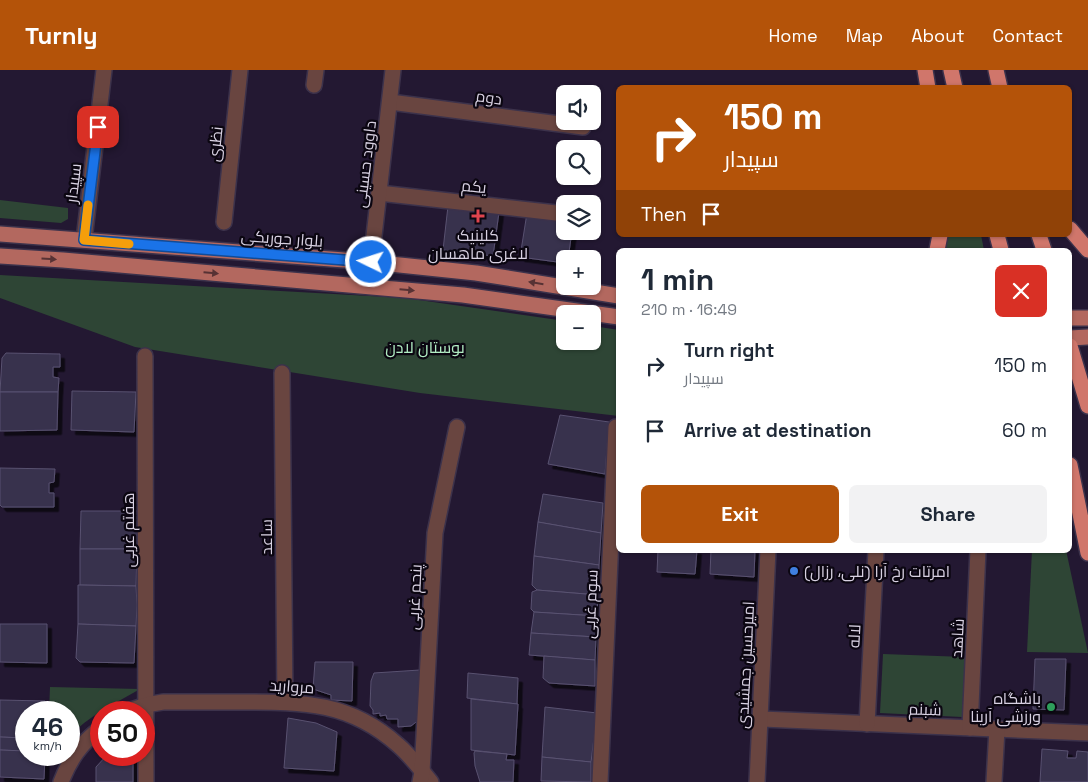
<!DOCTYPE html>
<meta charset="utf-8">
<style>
body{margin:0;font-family:"Space Grotesk",Cairo,sans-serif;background:#f2f2f3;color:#1f2937;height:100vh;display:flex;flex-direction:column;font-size:19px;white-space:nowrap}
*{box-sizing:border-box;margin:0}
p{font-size:16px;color:#747a83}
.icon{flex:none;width:28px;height:28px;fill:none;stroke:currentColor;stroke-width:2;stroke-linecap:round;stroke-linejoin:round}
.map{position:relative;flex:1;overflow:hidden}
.details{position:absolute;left:616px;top:178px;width:456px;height:305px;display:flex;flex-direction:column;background:#fff;border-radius:8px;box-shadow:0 1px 4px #0004}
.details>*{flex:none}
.hud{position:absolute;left:616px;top:15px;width:456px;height:152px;border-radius:8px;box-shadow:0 1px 4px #0004;background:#b45309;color:#fff;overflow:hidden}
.fabs{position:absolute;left:556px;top:15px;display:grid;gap:10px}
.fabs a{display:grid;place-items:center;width:45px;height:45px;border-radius:8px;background:#fff;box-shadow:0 1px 4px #0004;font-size:25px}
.speed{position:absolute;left:15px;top:631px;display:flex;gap:10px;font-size:25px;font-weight:700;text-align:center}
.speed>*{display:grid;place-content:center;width:65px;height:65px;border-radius:50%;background:#fff;box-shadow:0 1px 4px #0004;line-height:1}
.speed small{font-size:12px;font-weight:400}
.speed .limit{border:8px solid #d22;background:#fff;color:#111}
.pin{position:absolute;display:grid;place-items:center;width:42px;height:42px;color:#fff;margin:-21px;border-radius:10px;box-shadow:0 2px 8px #0006}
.me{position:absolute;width:55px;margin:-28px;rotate:274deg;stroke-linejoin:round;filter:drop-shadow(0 0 4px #0008)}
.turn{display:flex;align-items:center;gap:18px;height:105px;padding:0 25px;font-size:22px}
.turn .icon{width:65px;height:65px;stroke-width:2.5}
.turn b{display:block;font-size:35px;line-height:42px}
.then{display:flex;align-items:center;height:48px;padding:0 25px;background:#0003;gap:10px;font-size:19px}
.round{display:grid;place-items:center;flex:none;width:52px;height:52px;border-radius:8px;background:#f2f2f3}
.overview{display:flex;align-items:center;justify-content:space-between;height:85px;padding:0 25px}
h1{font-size:30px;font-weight:600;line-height:38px}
.primary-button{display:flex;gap:10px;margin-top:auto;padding:10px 25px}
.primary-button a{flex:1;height:58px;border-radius:8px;background:#b45309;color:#fff;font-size:20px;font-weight:600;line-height:58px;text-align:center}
.primary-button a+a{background:#f2f2f3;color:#1f2937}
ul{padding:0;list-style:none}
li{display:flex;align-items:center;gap:15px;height:65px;padding:0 25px}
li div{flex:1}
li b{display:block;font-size:19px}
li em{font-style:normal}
header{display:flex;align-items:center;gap:30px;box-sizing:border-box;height:70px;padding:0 25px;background:#b45309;color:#fff}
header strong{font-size:24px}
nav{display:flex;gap:28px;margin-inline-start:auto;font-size:18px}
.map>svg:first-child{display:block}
</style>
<header>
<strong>Turnly</strong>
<nav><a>Home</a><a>Map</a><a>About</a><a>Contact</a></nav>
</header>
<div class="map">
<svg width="1088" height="712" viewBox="0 0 1088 712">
<defs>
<filter id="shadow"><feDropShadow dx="4.5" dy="4.5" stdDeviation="0" flood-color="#0009"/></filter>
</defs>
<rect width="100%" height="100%" fill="#231832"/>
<!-- green -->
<g fill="#2e4535">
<path d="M0,130L68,138V149L61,153L0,148Z"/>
<path d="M947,165H981L984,180H944Z"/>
<path d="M0,205L405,228L565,251V271H592L593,256L619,260V346L420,323L135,277L0,228Z"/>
<path d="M1032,480H1066L1088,583L1027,582Z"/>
<path d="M883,584L965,587L962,647L880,643Z"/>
<path d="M50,617L140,619C116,633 88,646 69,667V642H49Z"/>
</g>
<!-- building -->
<g fill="#37304e" stroke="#595270" filter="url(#shadow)">
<path d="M448,136L499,142L493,186L443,180Z"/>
<path d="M527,143L565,149V161H572L568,189H565V193L520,187Z"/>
<path d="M6,283L60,284V297H53V307L59,308L58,322H0L2,288Z"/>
<path d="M72,321L136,322L134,362L71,360Z"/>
<path d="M0,322H58L57,360L0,361Z"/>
<path d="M560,345L609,352L605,404L548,394Z"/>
<path d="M0,398L55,399L54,412L49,413V423H54V437H2L0,435Z"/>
<path d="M543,424L603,433L601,463L538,452Z"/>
<path d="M81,441H138L137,479H80Z"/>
<path d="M538,452L601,463L599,495L534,486Z"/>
<path d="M80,479H137L136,516L80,515Z"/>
<path d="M658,480H697L695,504L657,502Z"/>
<path d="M711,480H755L754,507L710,504Z"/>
<path d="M534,486L599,495L598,525L537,520L532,515Z"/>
<path d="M78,515L136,516L137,535L136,556L78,554Z"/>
<path d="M537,520L598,525L597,546L534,542L531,539L532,522Z"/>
<path d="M534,542L597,546L596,567L531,563Z"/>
<path d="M0,554H47V593L0,592Z"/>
<path d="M78,554L136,556L134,593L80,592L76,588Z"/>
<path d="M531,563L596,567L595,590L529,585Z"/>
<path d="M544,586L595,590V616L549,613L543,608Z"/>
<path d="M1035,589H1066L1064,640L1033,639Z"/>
<path d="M315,592H353L352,631L331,630V625L313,619Z"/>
<path d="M420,600V649L411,656L398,657V649H387L386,645L380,646V643L373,644V640L370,636L371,611L374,603Z"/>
<path d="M468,603L518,608L517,634L467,628Z"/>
<path d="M471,629L518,634L515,685L471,680Z"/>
<path d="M0,630L45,631V642H26V668L0,667Z"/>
<path d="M545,637L597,643L591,692L542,687Z"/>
<path d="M288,648L316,653L337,662L334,701L284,698Z"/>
<path d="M0,667L26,668V681L0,680Z"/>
<path d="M1042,679L1068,681L1067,688H1076L1077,681L1088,682V712H1040Z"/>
<path d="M0,680L26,681V685H45L44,709L0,707Z"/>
<path d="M475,681L507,684L506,690H514L513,712H480L475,696L474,683Z"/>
<path d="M107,685H133V712H96V697Z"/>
<path d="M542,687L591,692V712L541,711Z"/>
</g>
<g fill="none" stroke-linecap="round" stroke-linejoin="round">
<defs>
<g id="minor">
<path d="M314,15L316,0"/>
<path d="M390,32L583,57"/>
<path d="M379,123L565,144"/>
<path d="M224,152L240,0"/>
<path d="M84,170L104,0"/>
<path d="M371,192L393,0"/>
<path d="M145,286L146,712"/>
<path d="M282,303L285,632"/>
<path d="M125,642L146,635L163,632C190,632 217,632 244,632C304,632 350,632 398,675C410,685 421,700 431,712"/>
<path d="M760,649L1088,663"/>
<path d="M867,654L876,480"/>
<path d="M970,658L978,480"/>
<path d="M61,712C70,689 81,673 101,658"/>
<path d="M420,712L422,702L435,463L457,357"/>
<path d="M600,712L616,357"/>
<path d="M757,712L768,480"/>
<path d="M994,712L997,659"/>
</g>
<g id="major">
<path d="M0,164L371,192L476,203L619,226"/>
<path d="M0,186L63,190L463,225L619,247"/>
<path d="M1070,248H1088"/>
<path d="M1070,268L1088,267"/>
</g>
<g id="highway">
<path d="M925,0L928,18"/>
<path d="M951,0L955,18"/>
<path d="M996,0L1000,18"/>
<path d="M1070,159L1088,180"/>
<path d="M997,165L1001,180"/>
<path d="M1039,165L1044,180"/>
<path d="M937,180L940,165"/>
<path d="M1070,276L1088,336"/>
<path d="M1070,395L1088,483"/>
</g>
</defs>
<!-- minor casing -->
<use href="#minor" stroke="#3c324b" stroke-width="18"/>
<!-- major casing -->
<use href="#major" stroke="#3c324b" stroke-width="18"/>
<!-- highway casing -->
<use href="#highway" stroke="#3c324b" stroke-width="18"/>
<!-- minor -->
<use href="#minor" stroke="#694540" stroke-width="15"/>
<!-- major -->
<use href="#major" stroke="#b3685f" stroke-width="15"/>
<!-- highway -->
<use href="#highway" stroke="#d0766b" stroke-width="15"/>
</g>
<!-- one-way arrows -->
<defs><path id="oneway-solid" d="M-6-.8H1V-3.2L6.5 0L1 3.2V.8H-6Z" transform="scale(1.25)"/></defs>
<g fill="#573234">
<use href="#oneway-solid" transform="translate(49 189) rotate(3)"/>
<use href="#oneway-solid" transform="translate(211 203) rotate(5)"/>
<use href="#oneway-solid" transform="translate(536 213) rotate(-171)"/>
<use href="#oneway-solid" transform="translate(407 220) rotate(5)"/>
</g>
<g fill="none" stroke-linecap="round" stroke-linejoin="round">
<defs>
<path id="route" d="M98,57L84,170L371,192"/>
</defs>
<!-- route casing -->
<use href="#route" stroke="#114b97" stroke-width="12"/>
<!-- route -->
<use href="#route" stroke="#1a73e8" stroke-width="9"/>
<!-- slow -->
<path stroke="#f59e0b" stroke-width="9" d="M88,135L84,170L129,174"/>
</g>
<!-- markers -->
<path fill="#e0444e" stroke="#0b0611" stroke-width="2" d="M475.5 138.5h5v5h5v5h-5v5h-5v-5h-5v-5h5z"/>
<circle fill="#3f7fe0" stroke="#0b0611" stroke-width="2" cx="794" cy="501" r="5"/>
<circle fill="#2e9e5b" stroke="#0b0611" stroke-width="2" cx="1051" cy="637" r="5"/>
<g text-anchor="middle" stroke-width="4.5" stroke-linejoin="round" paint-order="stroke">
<!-- street labels -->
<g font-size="16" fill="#d8d1e2" stroke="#0b0611">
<text transform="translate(489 27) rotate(8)" y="6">دوم</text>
<text transform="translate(215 74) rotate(-84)" y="6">نظری</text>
<text transform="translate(365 94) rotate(-83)" y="6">داوود حسینی</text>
<text transform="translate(73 113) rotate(-83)" y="6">سپیدار</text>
<text transform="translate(474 116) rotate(6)" y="6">یکم</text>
<text transform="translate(282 168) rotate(4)" y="6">بلوار جوریکی</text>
<text transform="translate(128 460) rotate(-90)" y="6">هفتم غربی</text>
<text transform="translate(266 467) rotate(-90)" y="6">ساعد</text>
<text transform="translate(414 527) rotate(-87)" y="6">پنجم غربی</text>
<text transform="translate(590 534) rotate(-87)" y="6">سوم غربی</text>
<text transform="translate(854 566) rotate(-87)" y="6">لاله</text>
<text transform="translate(957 568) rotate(-87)" y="6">شاهد</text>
<text transform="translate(745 595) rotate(-87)" y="6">امیرحسین جمشیدی</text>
<text transform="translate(292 616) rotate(4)" y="6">مروارید</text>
<text transform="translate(925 639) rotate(2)" y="6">شبنم</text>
</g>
<!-- poi labels -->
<g font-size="16" fill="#d8d1e2" stroke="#0b0611">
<text x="478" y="171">کلینیک<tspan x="478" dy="18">لاغری ماهسان</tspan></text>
<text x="804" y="507" text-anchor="start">امرتات رخ آرا (نلی، رزال)</text>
<text x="1041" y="634" text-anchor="end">باشگاه<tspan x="1041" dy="18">ورزشی آرینا</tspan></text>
</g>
<!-- park labels -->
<g font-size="16" fill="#b2eec4" stroke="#0b0611">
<text x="425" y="283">بوستان لادن</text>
</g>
</g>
</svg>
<div class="fabs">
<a><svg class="icon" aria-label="sound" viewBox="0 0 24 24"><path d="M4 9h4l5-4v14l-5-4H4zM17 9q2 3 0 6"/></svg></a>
<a><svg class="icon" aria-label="search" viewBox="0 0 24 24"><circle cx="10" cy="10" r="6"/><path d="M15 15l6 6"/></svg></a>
<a><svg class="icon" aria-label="layers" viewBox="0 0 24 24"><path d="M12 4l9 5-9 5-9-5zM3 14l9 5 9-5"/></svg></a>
<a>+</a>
<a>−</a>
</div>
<div class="speed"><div>46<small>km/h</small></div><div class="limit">50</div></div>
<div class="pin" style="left:98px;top:57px;background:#d93025"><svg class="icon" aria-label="arrive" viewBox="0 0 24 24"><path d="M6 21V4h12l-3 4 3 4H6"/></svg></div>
<svg class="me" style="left:371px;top:192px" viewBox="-20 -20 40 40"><circle r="17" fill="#1a73e8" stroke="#fff" stroke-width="3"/><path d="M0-11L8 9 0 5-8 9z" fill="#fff"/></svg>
<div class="hud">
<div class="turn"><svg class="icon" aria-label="right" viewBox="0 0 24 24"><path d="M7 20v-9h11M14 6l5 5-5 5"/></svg><div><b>150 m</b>سپیدار</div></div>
<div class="then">Then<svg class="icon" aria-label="arrive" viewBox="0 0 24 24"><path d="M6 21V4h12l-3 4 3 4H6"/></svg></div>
</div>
<section class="details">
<div class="overview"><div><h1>1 min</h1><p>210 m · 16:49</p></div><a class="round" style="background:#d93025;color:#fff"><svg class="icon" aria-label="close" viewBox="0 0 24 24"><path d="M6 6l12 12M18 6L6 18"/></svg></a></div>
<ul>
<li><svg class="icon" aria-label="right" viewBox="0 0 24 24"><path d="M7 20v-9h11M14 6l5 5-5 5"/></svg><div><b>Turn right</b><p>سپیدار</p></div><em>150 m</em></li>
<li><svg class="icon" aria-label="arrive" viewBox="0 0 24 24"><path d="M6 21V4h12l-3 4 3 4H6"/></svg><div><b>Arrive at destination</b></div><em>60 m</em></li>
</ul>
<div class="primary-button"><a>Exit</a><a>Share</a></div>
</section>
</div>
